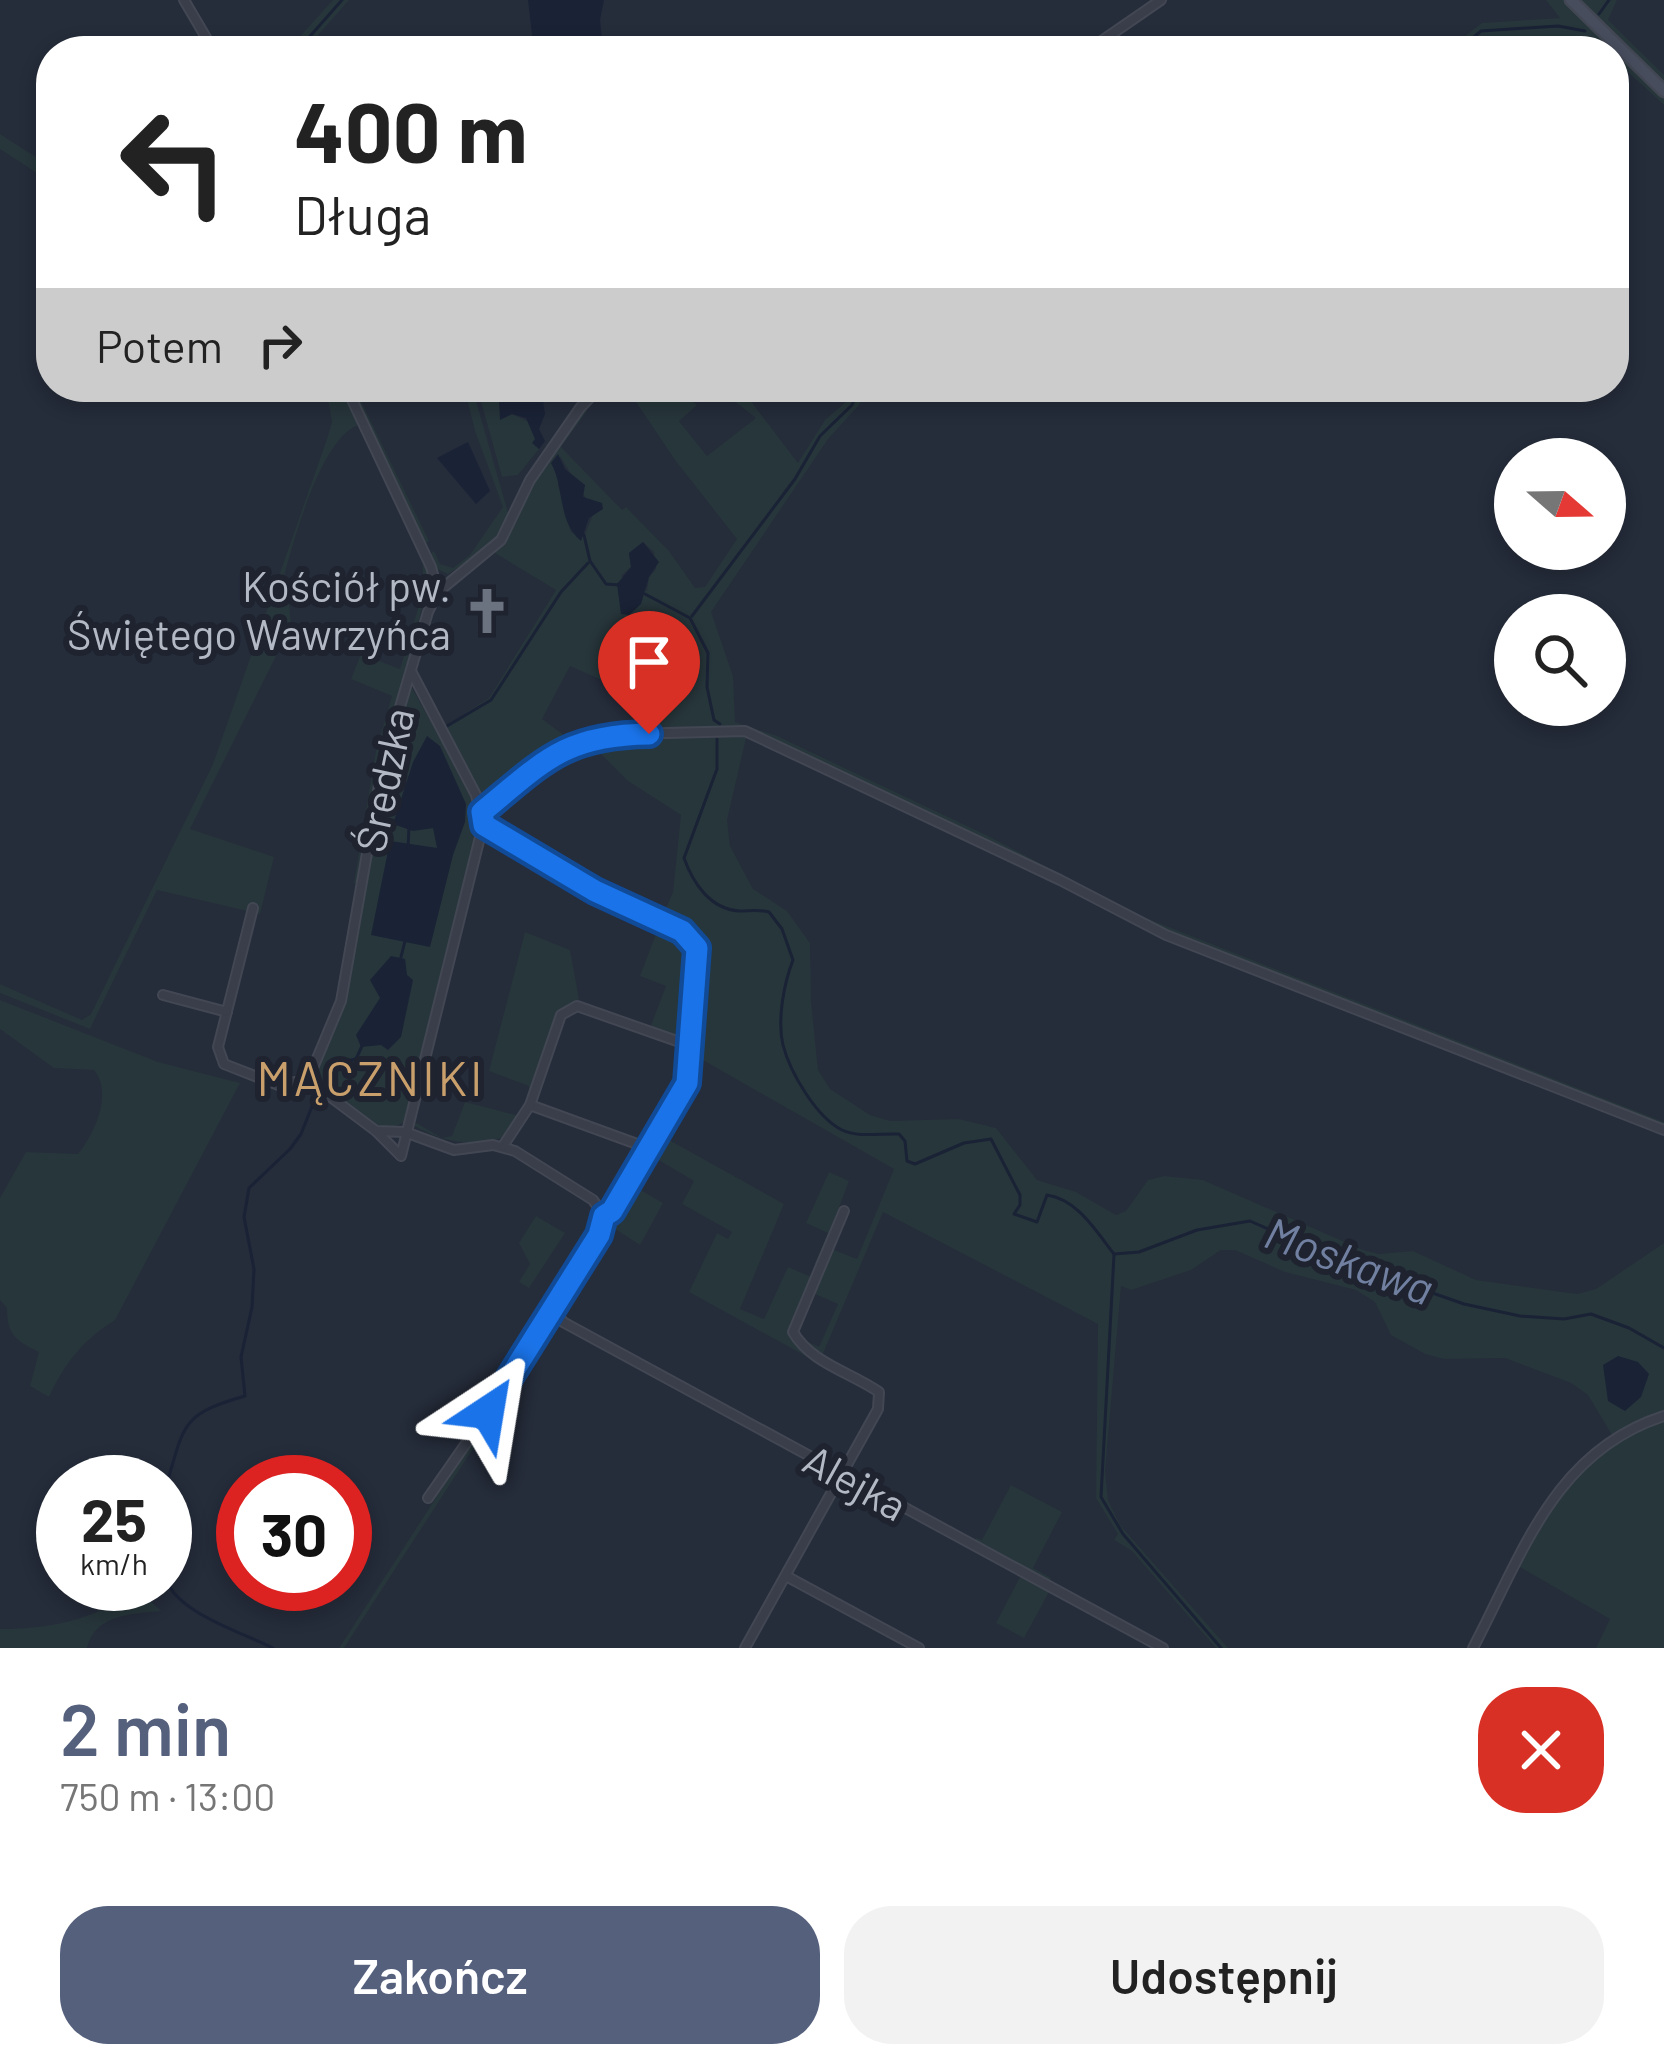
<!DOCTYPE html>
<html lang="pl">
<meta charset="utf-8">
<style>
body{margin:0;font-family:Barlow,sans-serif;background:#f2f2f2;color:#222;height:100vh;display:flex;flex-direction:column;font-size:45px;white-space:nowrap}
*{box-sizing:border-box;margin:0}
p{font-size:39px;color:#767676}
.icon{flex:none;width:66px;height:66px;fill:none;stroke:currentColor;stroke-width:2;stroke-linecap:round;stroke-linejoin:round}
.map{position:relative;height:1648px;overflow:hidden}
.side{display:flex;flex-direction:column;background:#fff;flex:1}
.side>*{flex:none}
.top-card{position:absolute;left:36px;top:36px;width:1593px;height:366px;border-radius:48px;box-shadow:0 6px 18px #0003;background:#fff;color:#222;overflow:hidden}
.needle{width:78px;rotate:110deg}
.fabs{position:absolute;left:1494px;top:438px;display:grid;gap:24px}
.fabs a{display:grid;place-items:center;width:132px;height:132px;border-radius:50%;background:#fff;box-shadow:0 6px 18px #0003;font-size:60px}
.speed{position:absolute;left:36px;top:1455px;display:flex;gap:24px;font-size:60px;font-weight:700;text-align:center}
.speed>*{display:grid;place-content:center;width:156px;height:156px;border-radius:50%;background:#fff;box-shadow:0 6px 18px #0003;line-height:1}
.speed small{font-size:30px;font-weight:400}
.speed .limit{border:18px solid #d22;background:#fff;color:#111}
.pin{position:absolute;display:grid;place-items:center;width:102px;height:102px;color:#fff;margin:-123px -51px;border-radius:50% 50% 50% 0;rotate:-45deg;box-shadow:0 0 12px #0007}
.pin .icon{rotate:45deg}
.me{position:absolute;width:132px;margin:-66px;rotate:33deg;stroke-linejoin:round;filter:drop-shadow(0 0 9px #0008)}
.turn{display:flex;align-items:center;gap:42px;height:252px;padding:0 60px;font-size:54px}
.turn .icon{width:156px;height:156px;stroke-width:2.5}
.turn b{display:block;font-size:84px;line-height:102px}
.then{display:flex;align-items:center;height:114px;padding:0 60px;background:#0003;gap:24px;font-size:45px}
.round{display:grid;place-items:center;flex:none;width:126px;height:126px;border-radius:48px;background:#f2f2f2}
.overview{display:flex;align-items:center;justify-content:space-between;height:204px;padding:0 60px}
h1{font-size:72px;font-weight:600;line-height:90px;color:#55607d}
.cta{display:flex;gap:24px;margin-top:auto;padding:24px 60px}
.cta a{flex:1;height:138px;border-radius:48px;background:#55607d;color:#fff;font-size:48px;font-weight:600;line-height:138px;text-align:center}
.cta a+a{background:#f2f2f2;color:#222}
.map>svg:first-child{display:block}
</style>
<div class="map">
<svg width="1664" height="1648" viewBox="0 0 1664 1648">
<rect width="100%" height="100%" fill="#252c3a"/>
<!-- green -->
<g fill="#27363b" fill-rule="evenodd">
<path d="M333,0H349L304,51H287Z"/>
<path d="M1546,0H1564L1664,98V105L1614,59V51L1577,42L1494,39L1471,51H1445L1482,23L1560,18Z"/>
<path d="M1577,0H1617L1608,20L1664,75V84Z"/>
<path d="M0,134L51,167V182L0,149Z"/>
<path d="M326,387H342L358,425C318,441 292,549 280,590L289,602L291,626L190,829L274,857L260,914L157,890L90,1029L0,993V984L82,1020L91,1014L213,764L328,436L332,422Z"/>
<path d="M464,387H472L509,516L492,545L448,574L437,569L430,554L434,551L440,564L453,568L470,555L503,507L475,431Z"/>
<path d="M477,387H493L499,400L501,419L512,414L529,422L539,449L518,475L502,477Z"/>
<path d="M626,387H672L697,405L679,421L707,456L756,418L728,396L740,387L798,463L825,420L846,402L836,387H868L859,405L828,439L711,612L733,676L735,722L777,736L986,835L1138,915L1664,1122V1128L1142,922L1045,870L757,733L734,727L654,731L660,716L609,695L604,681L570,666L542,719L572,741L541,759L498,795L481,794L443,727L489,698L556,590L495,553L510,534L541,470L584,408L587,411L561,447L622,510L626,507L669,551L695,588L705,587L737,539L675,460ZM560,456L594,512L584,537L571,532L558,485ZM643,542L654,552L656,569L649,577L647,591L621,576L631,567L629,553Z"/>
<path d="M356,391L429,541L425,544L353,392Z"/>
<path d="M423,564L428,571L427,590L379,767L359,884L354,883L376,751L392,696L351,679L361,654L400,669L423,592Z"/>
<path d="M412,688L471,793L479,827L404,1122C375,1141 340,1098 318,1080L316,1072L347,990L388,757L408,690Z"/>
<path d="M747,734L727,820L730,846L753,889L787,911L810,943L811,1002L818,1070L830,1089L870,1115L890,1121L959,1119L996,1128L1037,1180L1076,1192L1116,1215L1126,1211L1148,1180L1164,1176L1203,1180L1363,1250L1379,1254L1413,1251L1476,1280L1577,1294L1596,1289L1664,1243V1414L1612,1435L1588,1395L1571,1383L1505,1358L1444,1359L1425,1354L1391,1335L1375,1302L1356,1290L1285,1272L1235,1250H1221L1191,1270L1131,1290L1121,1286L1105,1471L1108,1500L1120,1525L1228,1648H1216L1132,1551L1114,1540L1118,1534L1096,1498L1098,1324L883,1212L822,1356L802,1343L797,1330L802,1317L799,1330L804,1340L819,1347L838,1304L815,1294L807,1307L834,1243V1250L857,1259L894,1169L694,1055L701,946L687,930L661,920L673,892L681,815L628,781L590,743L630,736Z"/>
<path d="M659,926L685,938L693,955L689,1031L678,1038L650,1028L666,986L640,976Z"/>
<path d="M525,932L570,950L579,999L559,1011L529,1100V1086L489,1071Z"/>
<path d="M0,1000L158,1062L240,1083L115,1320C84,1339 64,1364 49,1397L30,1386L39,1352C16,1341 7,1335 7,1308L0,1300V1198L26,1152L78,1154C95,1133 113,1093 94,1070L54,1068L0,1029Z"/>
<path d="M465,1102L520,1116L502,1138C466,1146 445,1143 413,1125V1121L442,1138L452,1136Z"/>
<path d="M662,1136L784,1204L740,1309L764,1319L788,1267L809,1276L815,1271L788,1334L813,1360L689,1292L717,1233L728,1239L732,1232L682,1204L694,1181L650,1155Z"/>
<path d="M829,1172L849,1181L817,1265L815,1263L828,1233L806,1223Z"/>
<path d="M632,1185L663,1203L640,1245L609,1225Z"/>
<path d="M536,1216L565,1233L529,1288L519,1282L530,1264L519,1243Z"/>
<path d="M550,1321L555,1322L344,1648H339Z"/>
<path d="M1664,1419V1648H1596L1610,1619L1518,1566L1558,1497L1610,1442Z"/>
<path d="M1011,1485L1062,1512L1033,1568L1051,1578L1049,1582L974,1542L976,1538L982,1540Z"/>
<path d="M1020,1577L1049,1592L1024,1638L996,1623Z"/>
<path d="M136,1588L161,1611C132,1614 95,1614 87,1648H0V1629C47,1629 100,1620 136,1588Z"/>
</g>
<!-- water -->
<g fill="#1a2236">
<path d="M528,0H604L600,20L603,51H534Z"/>
<path d="M493,387H541L545,414L539,429L545,441L539,449L532,443L535,439L526,418L512,414L500,420L499,400Z"/>
<path d="M468,442L490,491L476,504L437,458Z"/>
<path d="M558,454L565,469L585,485L583,497L602,503L603,509L589,518L581,541C557,521 565,488 551,463Z"/>
<path d="M643,542L659,562L649,577L641,604L629,615L621,614L617,584L631,567L629,553Z"/>
<path d="M427,736L440,746L466,804L465,822L453,855L430,947L371,935L390,841L437,848L433,828L413,831L393,824L413,762Z"/>
<path d="M391,956L405,959L407,975L413,980L401,1037L388,1050L381,1045L361,1047L356,1035L380,998L370,980Z"/>
<path d="M1618,1356L1638,1362L1649,1374L1641,1397L1625,1411L1608,1401L1603,1365Z"/>
</g>
<g fill="none" stroke-linecap="round" stroke-linejoin="round">
<!-- stream -->
<g stroke="#1a2236" stroke-width="3">
<path d="M1599,14L1609,0"/>
<path d="M297,51L342,0"/>
<path d="M1457,51L1481,31L1558,26L1585,31"/>
<path d="M584,535L590,561L606,584L619,585"/>
<path d="M645,594L690,618L708,653L707,687L714,720L720,724"/>
<path d="M692,616L795,479L820,436L852,405L860,387"/>
<path d="M447,726L491,700L561,592L588,563"/>
<path d="M717,739V769L684,858C693,883 710,909 739,911C750,911 758,909 769,912L782,929L793,960C784,983 777,1020 783,1045C790,1072 816,1117 842,1130C859,1138 881,1133 899,1134L905,1141L907,1161L915,1164L964,1143L991,1139L1020,1195V1205L1014,1214L1037,1222L1047,1195C1077,1199 1096,1231 1114,1254L1139,1252L1197,1230L1250,1221L1344,1262L1464,1304L1520,1316L1564,1319L1591,1314L1629,1328L1664,1348"/>
<path d="M408,848L409,827"/>
<path d="M400,961L405,941"/>
<path d="M325,1083L335,1063L356,1059L362,1046"/>
<path d="M1114,1255L1101,1497L1123,1534L1221,1648"/>
<path d="M165,1489C185,1426 178,1415 245,1396L241,1357L252,1307L254,1269L244,1217L249,1188L290,1149L301,1134L317,1094"/>
<path d="M165,1574C170,1611 242,1632 273,1648"/>
</g>
<defs>
<g id="street">
<path d="M184,0L214,51"/>
<path d="M1087,51L1161,0"/>
<path d="M346,387L431,567L438,592"/>
<path d="M482,812L539,763L572,744L628,734L745,731L1060,880L1166,935L1664,1130"/>
<path d="M253,908L218,1047L224,1064L278,1085L308,1080L376,1131L405,1132L454,1150L493,1145L515,1151L593,1200L604,1216"/>
<path d="M163,995L227,1012"/>
<path d="M308,1080L341,1001L382,768L428,612L438,592L501,540L530,480L580,408L600,387"/>
<path d="M530,1105L648,1148"/>
<path d="M377,1132L400,1155"/>
<path d="M503,1146L530,1105L561,1015L577,1006L691,1046"/>
<path d="M401,1156L483,825L476,795L411,671"/>
<path d="M554,1309L563,1322L1163,1648"/>
<path d="M428,1498L488,1412L599,1235L604,1216L612,1211L687,1083L697,948L689,936L595,891L483,825"/>
<path d="M786,1576L919,1648"/>
<path d="M745,1648L878,1409L879,1392C850,1372 811,1363 793,1332L844,1211"/>
<path d="M1473,1648C1522,1555 1554,1451 1664,1416"/>
</g>
<path id="secondary" d="M1571,0L1664,91"/>
</defs>
<!-- street casing -->
<use href="#street" stroke="#424753" stroke-width="12"/>
<!-- secondary casing -->
<use href="#secondary" stroke="#424753" stroke-width="15"/>
<!-- street -->
<use href="#street" stroke="#393e4a" stroke-width="8"/>
<!-- secondary -->
<use href="#secondary" stroke="#474d5d" stroke-width="10"/>
</g>
<g fill="none" stroke-linecap="round" stroke-linejoin="round">
<defs>
<path id="route" d="M488,1412L599,1235L604,1216L612,1211L687,1083L697,948L682,931L595,891L484,825L482,812C543,762 564,735 649,734"/>
</defs>
<!-- route casing -->
<use href="#route" stroke="#114b97" stroke-width="30"/>
<!-- route -->
<use href="#route" stroke="#1a73e8" stroke-width="21"/>
</g>
<!-- icons -->
<defs>
<symbol id="church-bare" viewBox="-9 -9 18 18"><path d="M-1.2-6h2.4v3.5h3.3v2.4h-3.3V6h-2.4V-.1h-3.3v-2.4h3.3Z" fill="#6b7280" stroke="#1e232f" stroke-width="2.5" paint-order="stroke"/></symbol>
</defs>
<g fill-rule="evenodd">
<use href="#church-bare" x="454" y="578" width="66" height="66"/>
</g>
<g text-anchor="middle" stroke-width="12" stroke-linejoin="round" paint-order="stroke">
<!-- poi labels -->
<g font-size="42" fill="#b4b9c6" stroke="#1e232f" text-anchor="end">
<text x="451" y="602">Kościół pw.<tspan x="451" dy="48">Świętego Wawrzyńca</tspan></text>
</g>
<!-- street labels -->
<g font-size="42" fill="#b4b9c6" stroke="#1e232f">
<text transform="translate(385 780) rotate(-78)" y="15">Średzka</text>
<text transform="translate(855 1483) rotate(29)" y="15">Alejka</text>
</g>
<!-- water labels -->
<g font-size="45" font-style="italic" fill="#7180a1" stroke="#1e232f">
<text transform="translate(1349 1261) rotate(20)" y="16">Moskawa</text>
</g>
<!-- quarter labels -->
<g font-size="48" letter-spacing="3" fill="#c99f6c" stroke="#1e232f">
<text x="371" y="1096">MĄCZNIKI</text>
</g>
</g>
</svg>
<div class="fabs">
<a><svg class="needle" viewBox="-14 -14 28 28"><path d="M0-13l5 13h-10z" fill="#e53935"/><path d="M0 13l5-13h-10z" fill="#767676"/></svg></a>
<a><svg class="icon" aria-label="search" viewBox="0 0 24 24"><circle cx="10" cy="10" r="6"/><path d="M15 15l6 6"/></svg></a>
</div>
<div class="speed"><div>25<small>km/h</small></div><div class="limit">30</div></div>
<div class="pin" style="left:649px;top:734px;background:#d93025"><svg class="icon" aria-label="arrive" viewBox="0 0 24 24"><path d="M6 21V4h12l-3 4 3 4H6"/></svg></div>
<svg class="me" style="left:488px;top:1412px" viewBox="-20 -20 40 40"><path d="M0-17L14 15 0 8-14 15z" fill="#1a73e8" stroke="#fff" stroke-width="4"/></svg>
<div class="top-card">
<div class="turn"><svg class="icon" aria-label="left" viewBox="0 0 24 24"><path d="M17 20v-9H6M10 6l-5 5 5 5"/></svg><div><b>400 m</b>Długa</div></div>
<div class="then">Potem<svg class="icon" aria-label="right" viewBox="0 0 24 24"><path d="M7 20v-9h11M14 6l5 5-5 5"/></svg></div>
</div>
</div>
<section class="side">
<div class="overview"><div><h1>2 min</h1><p>750 m · 13:00</p></div><a class="round" style="background:#d93025;color:#fff"><svg class="icon" aria-label="close" viewBox="0 0 24 24"><path d="M6 6l12 12M18 6L6 18"/></svg></a></div>
<div class="cta"><a>Zakończ</a><a>Udostępnij</a></div>
</section>
